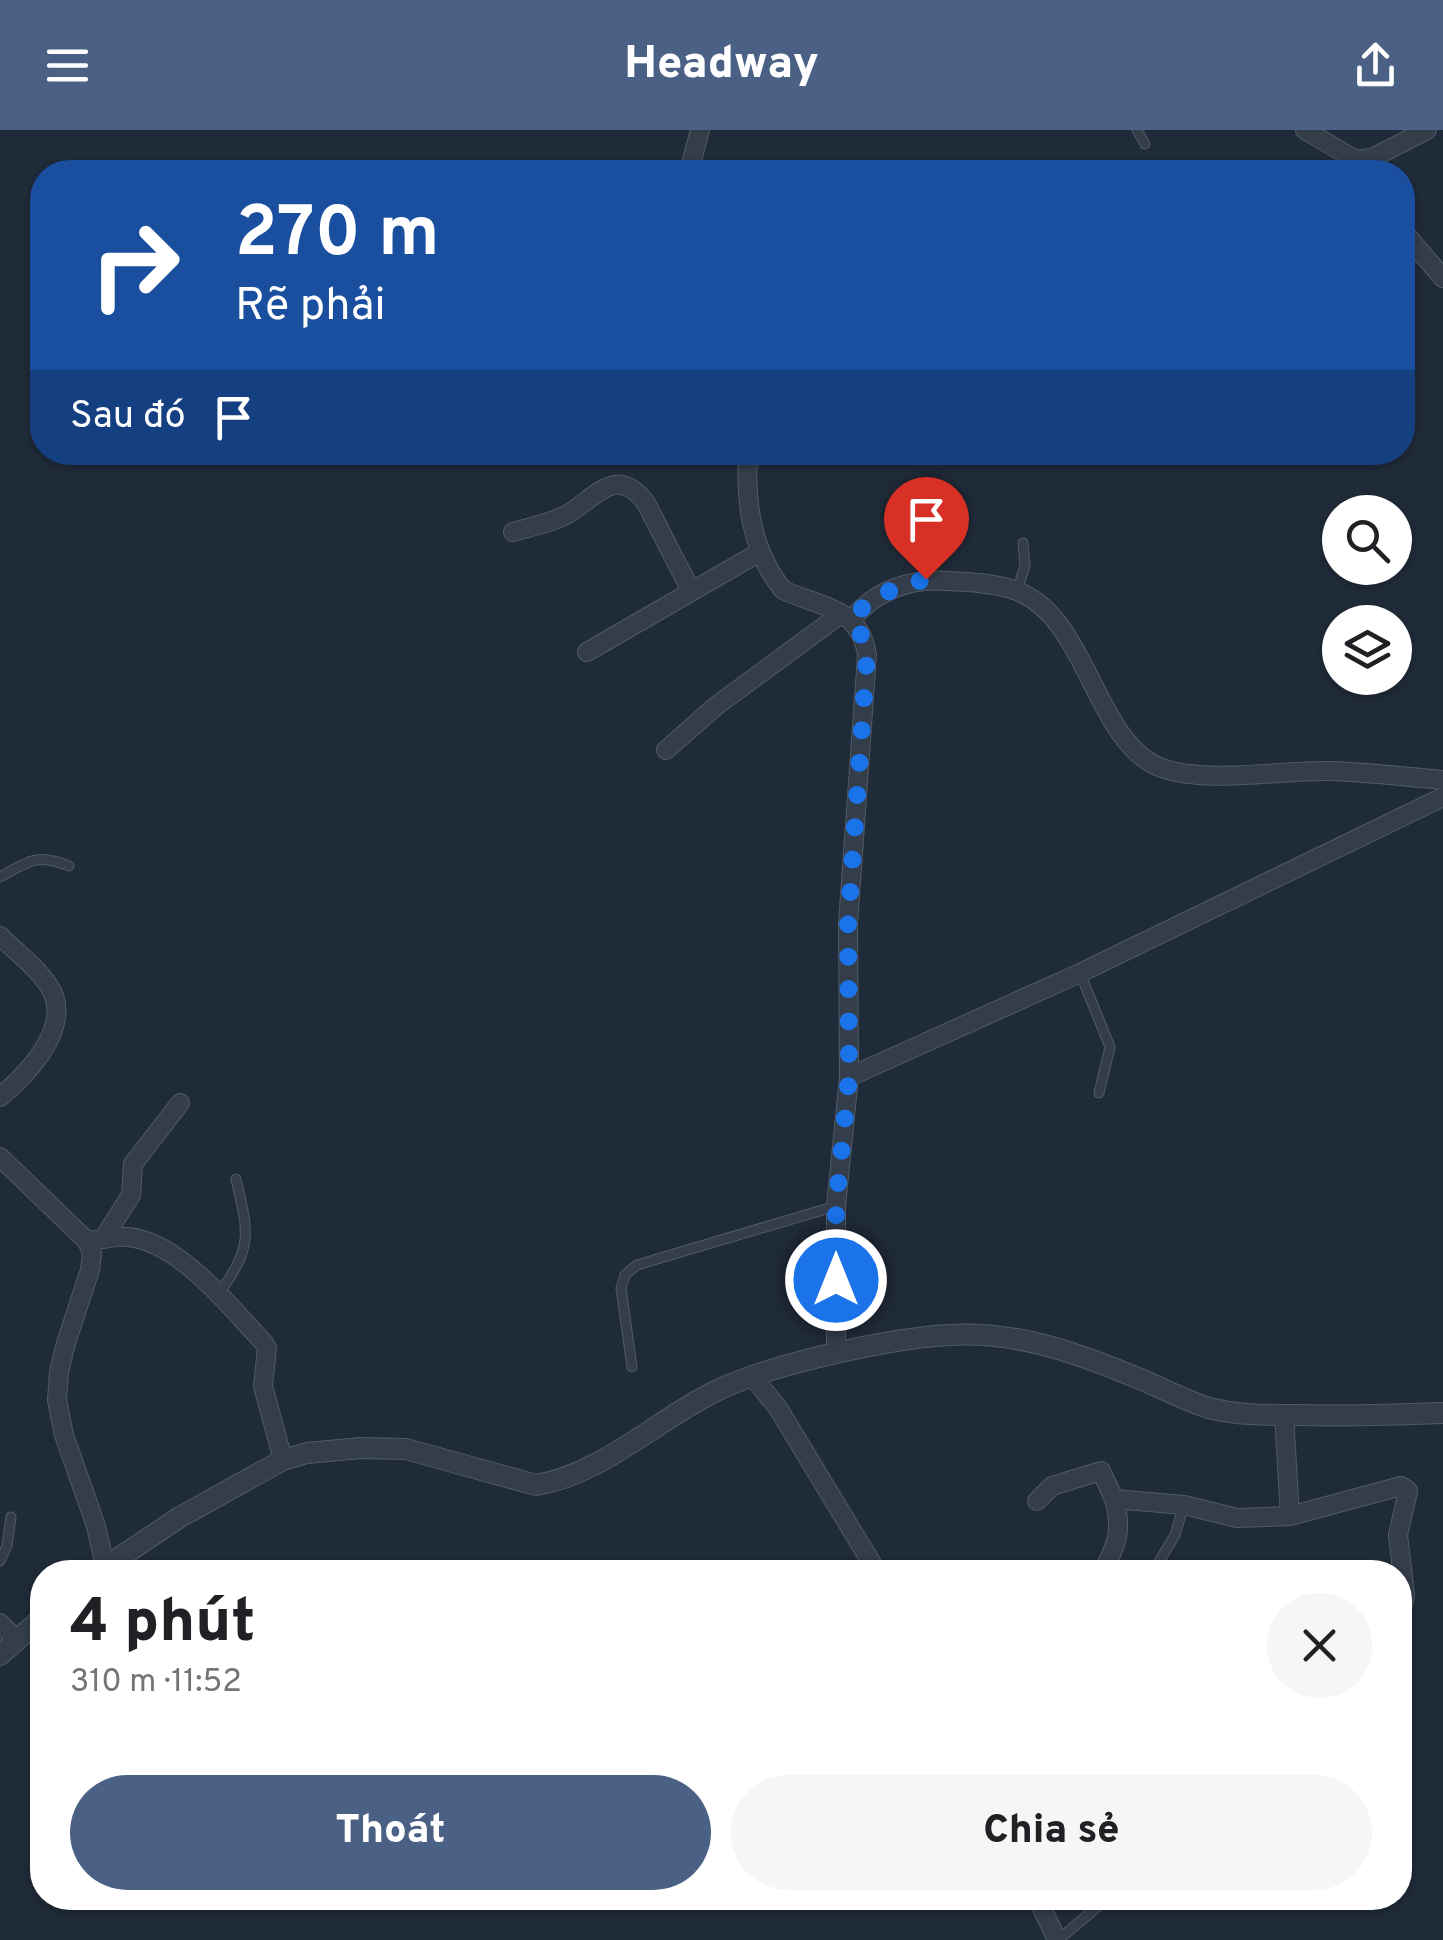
<!DOCTYPE html>
<html lang="vi">
<meta charset="utf-8">
<style>
body{margin:0;font-family:Overpass,sans-serif;background:#f6f6f6;color:#202124;height:100vh;display:flex;flex-direction:column;font-size:38px;white-space:nowrap}
*{box-sizing:border-box;margin:0}
p{font-size:32px;color:#757577}
.icon{flex:none;width:55px;height:55px;fill:none;stroke:currentColor;stroke-width:2;stroke-linecap:round;stroke-linejoin:round}
.map{position:relative;flex:1;overflow:hidden}
.drawer{position:absolute;left:30px;top:1430px;width:1382px;height:350px;display:flex;flex-direction:column;background:#fff;border-radius:40px;box-shadow:0 2px 8px #0004}
.drawer>*{flex:none}
.banner{position:absolute;left:30px;top:30px;width:1385px;height:305px;border-radius:40px;box-shadow:0 2px 8px #0004;background:#1a4fa0;color:#fff;overflow:hidden}
.tools{position:absolute;left:1322px;top:365px;display:grid;gap:20px}
.tools a{display:grid;place-items:center;width:90px;height:90px;border-radius:50%;background:#fff;box-shadow:0 2px 8px #0004;font-size:50px}
.pin{position:absolute;display:grid;place-items:center;width:85px;height:85px;color:#fff;margin:-102px -42px;border-radius:50% 50% 50% 0;rotate:-45deg;box-shadow:0 0 10px #0007}
.pin .icon{rotate:45deg}
.me{position:absolute;width:110px;margin:-55px;rotate:0deg;stroke-linejoin:round;filter:drop-shadow(0 0 8px #0008)}
.turn{display:flex;align-items:center;gap:35px;height:210px;padding:0 40px;font-size:45px}
.turn .icon{width:130px;height:130px;stroke-width:2.5}
.turn b{display:block;font-size:70px;line-height:85px}
.then{display:flex;align-items:center;height:95px;padding:0 40px;background:#0003;gap:20px;font-size:38px}
.round{display:grid;place-items:center;flex:none;width:105px;height:105px;border-radius:52px;background:#f6f6f6}
.head{display:flex;align-items:center;justify-content:space-between;height:170px;padding:0 40px}
h1{font-size:60px;font-weight:800;line-height:75px}
.cta{display:flex;gap:20px;margin-top:auto;padding:20px 40px}
.cta a{flex:1;height:115px;border-radius:60px;background:#4a6185;color:#fff;font-size:40px;font-weight:800;line-height:115px;text-align:center}
.cta a+a{background:#f6f6f6;color:#202124}
header{display:flex;justify-content:space-between;align-items:center;height:130px;padding:0 40px;background:#4a6185;color:#fff;font-size:45px;font-weight:800}
.map>svg:first-child{display:block}
</style>
<header><svg class="icon" aria-label="menu" viewBox="0 0 24 24"><path d="M4 6h16M4 12h16M4 18h16"/></svg>Headway<svg class="icon" aria-label="share" viewBox="0 0 24 24"><path d="M12 15V3M7 8l5-5 5 5M5 13v7h14v-7"/></svg></header>
<div class="map">
<svg width="1443" height="1810" viewBox="0 0 1443 1810">
<rect width="100%" height="100%" fill="#202b39"/>
<g fill="none" stroke-linecap="round" stroke-linejoin="round">
<defs>
<g id="service">
<path d="M1137,0L1145,14"/>
<path d="M1017,461L1025,436L1023,413"/>
<path d="M0,747C29,731 37,723 69,736"/>
<path d="M1080,843L1110,917L1099,963"/>
<path d="M218,1165C253,1116 249,1105 236,1049"/>
<path d="M632,1237L621,1158L625,1145L637,1135L836,1076"/>
<path d="M0,1431L7,1416L11,1387"/>
<path d="M1153,1442L1175,1405L1184,1375"/>
<path d="M1058,1810L1108,1768"/>
</g>
<g id="minor">
<path d="M1305,0L1356,30L1372,28L1427,0"/>
<path d="M689,42L700,0"/>
<path d="M1402,100L1443,148"/>
<path d="M748,322C745,372 751,420 783,460C820,477 860,477 867,525L848,794L849,947L836,1076V1224"/>
<path d="M513,402C530,397 551,393 566,385C596,368 616,333 646,373L690,459"/>
<path d="M852,489C875,461 910,448 946,451C969,452 993,453 1014,460C1088,484 1094,614 1162,638C1206,654 1281,640 1329,641C1367,642 1405,647 1443,650"/>
<path d="M587,522L760,422"/>
<path d="M666,620L716,576L841,484"/>
<path d="M0,806C17,823 45,843 54,866C67,904 25,946 0,967"/>
<path d="M849,947L1080,843L1443,667"/>
<path d="M0,1027L87,1111L92,1123L90,1140L66,1213L59,1242L57,1270L64,1305L96,1396L105,1436"/>
<path d="M103,1109L131,1065L133,1034L180,973"/>
<path d="M87,1111C100,1110 114,1106 127,1107C179,1111 230,1177 264,1213L267,1218L263,1256L283,1330"/>
<path d="M752,1246L778,1278L877,1442"/>
<path d="M1284,1285L1290,1386L1401,1356L1408,1361L1398,1405L1405,1465L1400,1489"/>
<path d="M1037,1371L1052,1356L1101,1341L1114,1369L1184,1375L1237,1388L1290,1386"/>
<path d="M1103,1442C1117,1413 1123,1401 1114,1369"/>
<path d="M0,1493L16,1509"/>
<path d="M1037,1768L1057,1810"/>
</g>
<g id="tertiary">
<path d="M98,1442L180,1387L283,1330L307,1323L361,1318L406,1319L536,1355C603,1344 656,1290 716,1261C769,1235 875,1212 935,1206C1009,1198 1073,1221 1140,1249C1162,1258 1186,1271 1209,1278C1236,1285 1264,1285 1292,1285C1342,1286 1393,1285 1443,1283"/>
<path d="M0,1525L42,1488"/>
</g>
</defs>
<!-- service casing -->
<use href="#service" stroke="#515b67" stroke-width="11"/>
<!-- minor casing -->
<use href="#minor" stroke="#515b67" stroke-width="20"/>
<!-- tertiary casing -->
<use href="#tertiary" stroke="#515b67" stroke-width="22"/>
<!-- service -->
<use href="#service" stroke="#343d4a" stroke-width="9"/>
<!-- minor -->
<use href="#minor" stroke="#343d4a" stroke-width="18"/>
<!-- tertiary -->
<use href="#tertiary" stroke="#343d4a" stroke-width="20"/>
</g>
<g fill="none" stroke-linecap="round" stroke-linejoin="round">
<!-- route -->
<path stroke="#1a73e8" stroke-width="18" stroke-dasharray="0 32.4" d="M836,1150V1076L849,947L848,794L867,525L865,512L852,489C872,464 896,458 926,449"/>
</g>
</svg>
<div class="tools">
<a><svg class="icon" aria-label="search" viewBox="0 0 24 24"><circle cx="10" cy="10" r="6"/><path d="M15 15l6 6"/></svg></a>
<a><svg class="icon" aria-label="layers" viewBox="0 0 24 24"><path d="M12 4l9 5-9 5-9-5zM3 14l9 5 9-5"/></svg></a>
</div>
<div class="pin" style="left:926px;top:449px;background:#d93025"><svg class="icon" aria-label="arrive" viewBox="0 0 24 24"><path d="M6 21V4h12l-3 4 3 4H6"/></svg></div>
<svg class="me" style="left:836px;top:1150px" viewBox="-20 -20 40 40"><circle r="17" fill="#1a73e8" stroke="#fff" stroke-width="3"/><path d="M0-11L8 9 0 5-8 9z" fill="#fff"/></svg>
<div class="banner">
<div class="turn"><svg class="icon" aria-label="right" viewBox="0 0 24 24"><path d="M7 20v-9h11M14 6l5 5-5 5"/></svg><div><b>270 m</b>Rẽ phải</div></div>
<div class="then">Sau đó<svg class="icon" aria-label="arrive" viewBox="0 0 24 24"><path d="M6 21V4h12l-3 4 3 4H6"/></svg></div>
</div>
<section class="drawer">
<div class="head"><div><h1>4 phút</h1><p>310 m · 11:52</p></div><a class="round"><svg class="icon" aria-label="close" viewBox="0 0 24 24"><path d="M6 6l12 12M18 6L6 18"/></svg></a></div>
<div class="cta"><a>Thoát</a><a>Chia sẻ</a></div>
</section>
</div>
